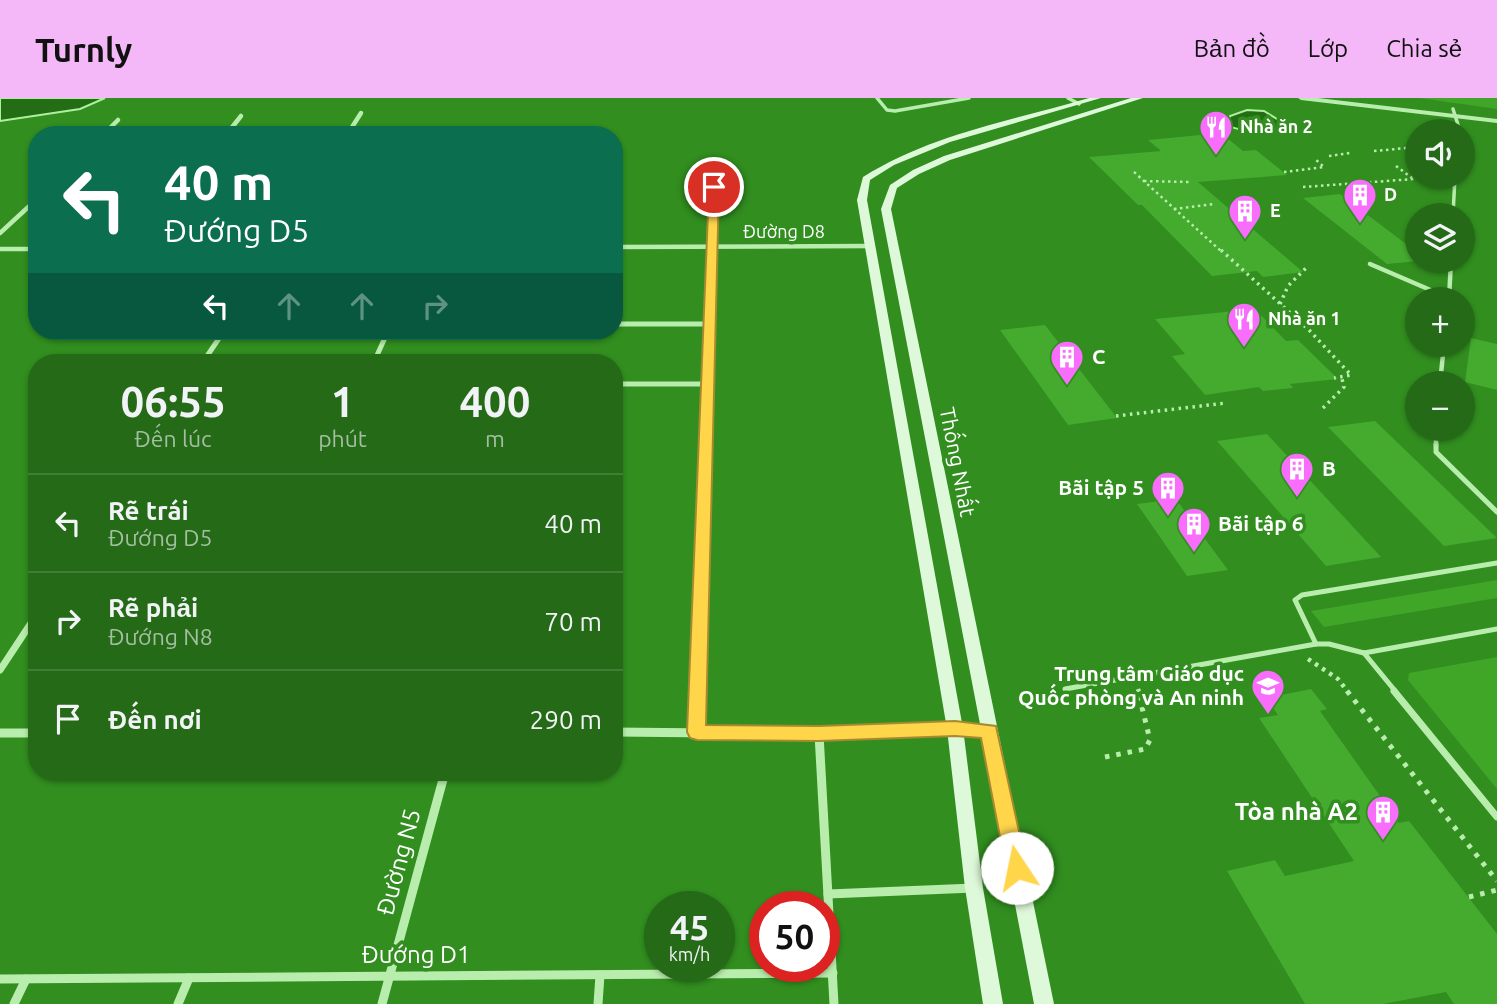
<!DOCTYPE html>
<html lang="vi">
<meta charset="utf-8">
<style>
body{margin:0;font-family:Ubuntu,sans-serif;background:#317224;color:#f1f3f6;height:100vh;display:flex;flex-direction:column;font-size:26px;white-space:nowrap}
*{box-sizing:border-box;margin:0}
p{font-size:23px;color:#a3bfa1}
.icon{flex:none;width:38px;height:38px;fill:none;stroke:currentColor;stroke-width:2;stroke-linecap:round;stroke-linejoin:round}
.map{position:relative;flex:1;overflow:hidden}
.side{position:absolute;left:28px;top:256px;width:595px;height:427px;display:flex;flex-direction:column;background:#256a17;border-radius:28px;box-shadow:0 2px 5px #0004}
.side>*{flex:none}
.guide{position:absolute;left:28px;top:28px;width:595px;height:214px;border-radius:28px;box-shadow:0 2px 5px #0004;background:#0b6e4f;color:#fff;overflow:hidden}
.buttons{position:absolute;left:1405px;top:21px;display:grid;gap:14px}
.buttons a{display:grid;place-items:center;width:70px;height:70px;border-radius:50%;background:#256a17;box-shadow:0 2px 5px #0004;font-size:35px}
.speed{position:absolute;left:644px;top:793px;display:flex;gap:14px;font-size:35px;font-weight:700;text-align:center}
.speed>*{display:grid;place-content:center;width:91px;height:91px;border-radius:50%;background:#256a17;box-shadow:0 2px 5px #0004;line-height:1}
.speed small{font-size:18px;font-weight:400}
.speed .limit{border:10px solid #d22;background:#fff;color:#111}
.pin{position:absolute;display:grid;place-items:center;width:60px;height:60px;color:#fff;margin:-30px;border:4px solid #fff;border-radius:50%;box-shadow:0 2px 7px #0007}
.me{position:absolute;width:77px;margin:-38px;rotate:349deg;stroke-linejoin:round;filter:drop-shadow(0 0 5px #0008)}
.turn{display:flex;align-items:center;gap:24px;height:147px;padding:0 21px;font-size:32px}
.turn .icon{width:91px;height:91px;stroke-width:2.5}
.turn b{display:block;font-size:49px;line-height:60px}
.lanes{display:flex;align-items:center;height:66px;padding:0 21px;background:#0003;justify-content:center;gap:35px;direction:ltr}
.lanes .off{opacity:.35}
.eta{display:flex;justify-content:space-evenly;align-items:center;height:119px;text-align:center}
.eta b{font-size:42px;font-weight:700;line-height:49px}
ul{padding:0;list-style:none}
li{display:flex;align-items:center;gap:21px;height:98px;padding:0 21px;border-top:2px solid #427d36}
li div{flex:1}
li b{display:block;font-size:26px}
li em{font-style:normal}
header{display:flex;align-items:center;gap:42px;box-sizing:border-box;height:98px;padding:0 35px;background:#f4b7f8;color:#111}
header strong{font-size:33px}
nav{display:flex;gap:38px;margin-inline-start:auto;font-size:24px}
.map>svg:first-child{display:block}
</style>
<header>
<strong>Turnly</strong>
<nav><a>Bản đồ</a><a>Lớp</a><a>Chia sẻ</a></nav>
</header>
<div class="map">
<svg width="1497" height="906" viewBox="0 0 1497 906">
<rect width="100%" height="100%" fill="#318e1f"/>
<!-- green -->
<g fill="#3fa628">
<path d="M1419,0H1497V11Z"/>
<path d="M1497,482V500L1324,529L1311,513Z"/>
<path d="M1497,559V691L1408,582L1409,575Z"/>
</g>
<!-- water -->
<g fill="#236d15" stroke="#b0eea0" stroke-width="2">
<path d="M0,0H105L80,11L0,23Z"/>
<path d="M1247,12L1264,13L1285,26L1283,31C1268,33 1238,34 1226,27L1230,18Z"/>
</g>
<!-- building -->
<g fill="#44ab2e">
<path d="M1221,35L1243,53L1256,52L1287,77L1198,84L1303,174L1263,179L1257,173L1212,178L1142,107H1138L1089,59L1161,53L1148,42Z"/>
<path d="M1340,96L1418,155V163L1387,166L1303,100Z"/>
<path d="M1255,211L1286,243L1298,242L1338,281L1290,286L1293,290L1263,293L1259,289L1205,297L1172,258L1185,256L1155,221Z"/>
<path d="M1045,227L1117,320L1068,327L1000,232Z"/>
<path d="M1471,240L1497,246V292L1465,284Z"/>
<path d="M1375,323L1497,440L1444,448L1328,329Z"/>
<path d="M1267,336L1381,459L1326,468L1217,343Z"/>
<path d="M1176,401L1200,434L1228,472L1187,478L1137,406Z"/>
<path d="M1311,591L1327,611L1320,613L1399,725L1409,723L1497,836V906H1454L1446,894L1383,906H1305L1227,773L1275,762L1285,778L1354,763L1259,620L1278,617L1266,600Z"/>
</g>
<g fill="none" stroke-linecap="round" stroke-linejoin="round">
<!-- path-far3 -->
<g stroke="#b9edad" stroke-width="2.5" stroke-dasharray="2.5 3.5" stroke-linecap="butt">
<path d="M1374,53L1418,49"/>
<path d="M1329,58L1350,55"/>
<path d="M1396,68L1412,80"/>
<path d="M1134,74L1222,154"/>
<path d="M1284,74L1324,69L1315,61"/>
<path d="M1144,83L1191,84"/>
<path d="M1303,89L1442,79"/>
<path d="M1174,111L1214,106"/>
</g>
<!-- path-far2 -->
<g stroke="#b9edad" stroke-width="3.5" stroke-dasharray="2.5 4.5" stroke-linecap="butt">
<path d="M1221,152L1309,232L1351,277L1334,280"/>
<path d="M1280,206L1288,188L1306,170"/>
<path d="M1323,310L1344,289L1342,281"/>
<path d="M1116,318L1226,305"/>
</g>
<!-- path-far1 -->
<g stroke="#b9edad" stroke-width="4.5" stroke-dasharray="3.5 5" stroke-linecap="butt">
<path d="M1308,561L1338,581L1348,594"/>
<path d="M1138,591L1139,594"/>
</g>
<!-- path -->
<g stroke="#b9edad" stroke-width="5" stroke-dasharray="4.5 7" stroke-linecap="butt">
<path d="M1347,593L1497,783"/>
<path d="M1105,659L1145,651L1150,642L1138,593"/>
<path d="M1469,799L1497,792"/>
</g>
<!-- service-far3 -->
<g stroke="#b9edad" stroke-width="3.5">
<path d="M877,0L887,12L895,13L969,0"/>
<path d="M1068,0L1079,6"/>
<path d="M1453,11L1460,33"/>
<path d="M1453,117L1455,79"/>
</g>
<!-- service-far2 -->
<g stroke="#b9edad" stroke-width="4.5">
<path d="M1370,166L1449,200"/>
<path d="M1449,201L1451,163"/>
<path d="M1440,285L1444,247"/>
<path d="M1436,331V348"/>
</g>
<!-- service-far1 -->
<g stroke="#b9edad" stroke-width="5">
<path d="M1436,346V354L1497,414"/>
<path d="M1316,546L1295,502L1302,497L1497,465"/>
<path d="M1364,555L1396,594"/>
<path d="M1065,591L1316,546H1329L1364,555L1497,531"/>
</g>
<!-- service -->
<path stroke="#b9edad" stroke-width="7" d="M1394,593L1497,719"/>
<!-- minor-far3 -->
<g stroke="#b9edad" stroke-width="4.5">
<path d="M103,37L118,22"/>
<path d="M226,37L241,18"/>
<path d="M347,37L361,15"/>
<path d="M0,135L37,101"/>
<path d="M614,149L870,148"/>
<path d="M0,151H37"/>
<path d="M712,154L714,89"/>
</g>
<!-- minor-far2 -->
<g stroke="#b9edad" stroke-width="5">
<path d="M614,226H709"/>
<path d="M203,264L224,233"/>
<path d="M374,264L388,233"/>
<path d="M614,286H707"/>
<path d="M706,348L712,152"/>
</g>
<!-- minor-far1 -->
<g stroke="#b9edad" stroke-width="7">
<path d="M0,572L37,516"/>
<path d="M698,594L706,346"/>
</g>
<!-- minor -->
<g stroke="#b9edad" stroke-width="9">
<path d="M614,634L819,636L955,631"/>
<path d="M697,634L698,593"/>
<path d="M0,635H37"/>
<path d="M819,636L834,906"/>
<path d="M828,796L974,790"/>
<path d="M0,881L833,875"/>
<path d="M14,906L26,881"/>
<path d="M178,906L189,880"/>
<path d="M382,906L445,674"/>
<path d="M598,906L600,877"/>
</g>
<!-- tertiary -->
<path fill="#b9edad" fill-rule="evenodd" d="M1298,0H1318L1497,21V25L1301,2Z"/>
<!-- secondary -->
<path fill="#def9d9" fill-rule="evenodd" d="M1089,0H1101L950,44L894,67L870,82L867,102L962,625L980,626L881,111L890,87L913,72L944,58L1131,0H1143L950,62L919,76L897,90L891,111L1054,906H1034L983,639L964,638L983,790L1003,906H983L965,790L947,631L857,102L863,79C932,36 1011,23 1089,0Z"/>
</g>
<!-- route -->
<path fill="#ffd54a" stroke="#a68a30" stroke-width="2" d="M714,86L719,89L706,627L819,628L955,623L996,628L1027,770L1024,776L1017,779L1009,776L1006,770L981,640L955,638L819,643L697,642L690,640L687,634L709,89Z"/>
<!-- icons -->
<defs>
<symbol id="restaurant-pin" viewBox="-11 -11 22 30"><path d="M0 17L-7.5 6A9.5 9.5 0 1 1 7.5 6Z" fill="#f86dfb" stroke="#318e1f"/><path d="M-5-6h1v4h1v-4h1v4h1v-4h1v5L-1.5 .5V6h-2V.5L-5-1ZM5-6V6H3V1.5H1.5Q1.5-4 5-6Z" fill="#fff"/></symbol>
<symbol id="building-pin" viewBox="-11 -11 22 30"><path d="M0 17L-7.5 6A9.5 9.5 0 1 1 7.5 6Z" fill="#f86dfb" stroke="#318e1f"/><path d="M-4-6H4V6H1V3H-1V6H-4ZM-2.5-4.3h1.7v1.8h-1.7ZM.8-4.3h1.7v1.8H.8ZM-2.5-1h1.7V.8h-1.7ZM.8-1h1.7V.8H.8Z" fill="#fff"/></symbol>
<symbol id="school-pin" viewBox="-11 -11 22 30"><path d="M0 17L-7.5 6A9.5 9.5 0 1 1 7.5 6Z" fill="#f86dfb" stroke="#318e1f"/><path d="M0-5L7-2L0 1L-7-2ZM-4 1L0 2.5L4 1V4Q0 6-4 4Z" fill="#fff"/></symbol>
</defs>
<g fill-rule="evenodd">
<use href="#restaurant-pin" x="1197" y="10" width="38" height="52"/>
<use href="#building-pin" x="1341" y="78" width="38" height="52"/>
<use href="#building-pin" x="1226" y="94" width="38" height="52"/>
<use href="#restaurant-pin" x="1225" y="202" width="38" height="52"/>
<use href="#building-pin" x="1048" y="240" width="38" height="52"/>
<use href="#building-pin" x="1278" y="352" width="38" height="52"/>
<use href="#building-pin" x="1149" y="371" width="38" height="52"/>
<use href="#building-pin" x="1175" y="407" width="38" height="52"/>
<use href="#school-pin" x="1249" y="569" width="38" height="52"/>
<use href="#building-pin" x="1364" y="695" width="38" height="52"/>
</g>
<g text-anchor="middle" stroke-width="7" stroke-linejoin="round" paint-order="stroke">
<!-- far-poi labels -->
<g font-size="18" font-weight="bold" fill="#fff" stroke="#318e1f" text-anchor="start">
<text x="1240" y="35">Nhà ăn 2</text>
<text x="1384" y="103">D</text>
<text x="1270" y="119">E</text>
<text x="1268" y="227">Nhà ăn 1</text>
</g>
<!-- far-street labels -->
<g font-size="18" fill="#fff" stroke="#318e1f">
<text x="784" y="140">Đường D8</text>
</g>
<!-- poi labels -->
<g font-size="21" font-weight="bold" fill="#fff" stroke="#318e1f" text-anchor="start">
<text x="1092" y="266">C</text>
<text x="1322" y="378">B</text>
<text x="1144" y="397" text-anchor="end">Bãi tập 5</text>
<text x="1218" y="433">Bãi tập 6</text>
<text x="1244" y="583" text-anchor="end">Trung tâm Giáo dục<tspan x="1244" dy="24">Quốc phòng và An ninh</tspan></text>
</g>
<!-- street labels -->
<g font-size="21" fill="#fff" stroke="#318e1f">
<text transform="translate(957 364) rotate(79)" y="7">Thống Nhất</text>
</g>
<!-- near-poi labels -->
<g font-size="24" font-weight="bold" fill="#fff" stroke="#318e1f" text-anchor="end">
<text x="1358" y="722">Tòa nhà A2</text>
</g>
<!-- near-street labels -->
<g font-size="24" fill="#fff" stroke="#318e1f">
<text transform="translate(399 764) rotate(-75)" y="8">Đường N5</text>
<text x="416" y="865">Đướng D1</text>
</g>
</g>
</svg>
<div class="buttons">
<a><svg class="icon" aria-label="sound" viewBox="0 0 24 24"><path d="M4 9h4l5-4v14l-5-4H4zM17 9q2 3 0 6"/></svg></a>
<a><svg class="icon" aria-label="layers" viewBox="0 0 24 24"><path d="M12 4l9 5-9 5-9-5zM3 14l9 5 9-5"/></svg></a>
<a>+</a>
<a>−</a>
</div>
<div class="speed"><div>45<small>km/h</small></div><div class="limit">50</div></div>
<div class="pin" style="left:714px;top:89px;background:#d93025"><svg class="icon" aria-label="arrive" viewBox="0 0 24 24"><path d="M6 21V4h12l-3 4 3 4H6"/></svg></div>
<svg class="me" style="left:1017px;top:770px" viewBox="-20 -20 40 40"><circle r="19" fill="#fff"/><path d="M0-13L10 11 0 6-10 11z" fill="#ffd54a"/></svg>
<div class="guide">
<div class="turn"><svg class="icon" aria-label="left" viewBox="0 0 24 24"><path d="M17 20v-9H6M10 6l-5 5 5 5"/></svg><div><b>40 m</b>Đướng D5</div></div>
<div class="lanes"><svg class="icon" aria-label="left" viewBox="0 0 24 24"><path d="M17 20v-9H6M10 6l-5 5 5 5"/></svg><svg class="icon off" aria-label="ahead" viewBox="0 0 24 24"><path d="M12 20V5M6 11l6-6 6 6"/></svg><svg class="icon off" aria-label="ahead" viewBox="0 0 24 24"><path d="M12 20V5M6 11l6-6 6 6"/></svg><svg class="icon off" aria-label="right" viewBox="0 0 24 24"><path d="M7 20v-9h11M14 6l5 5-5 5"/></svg></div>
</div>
<section class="side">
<div class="eta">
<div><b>06:55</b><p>Đến lúc</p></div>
<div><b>1</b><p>phút</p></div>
<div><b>400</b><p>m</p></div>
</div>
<ul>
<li><svg class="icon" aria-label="left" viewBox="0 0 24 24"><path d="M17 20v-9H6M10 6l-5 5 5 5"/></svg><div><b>Rẽ trái</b><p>Đướng D5</p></div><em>40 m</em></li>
<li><svg class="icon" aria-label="right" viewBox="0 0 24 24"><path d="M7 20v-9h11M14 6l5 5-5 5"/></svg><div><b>Rẽ phải</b><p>Đướng N8</p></div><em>70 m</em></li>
<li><svg class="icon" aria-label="arrive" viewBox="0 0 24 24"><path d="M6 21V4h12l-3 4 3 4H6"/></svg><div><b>Đến nơi</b></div><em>290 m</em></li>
</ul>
</section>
</div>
